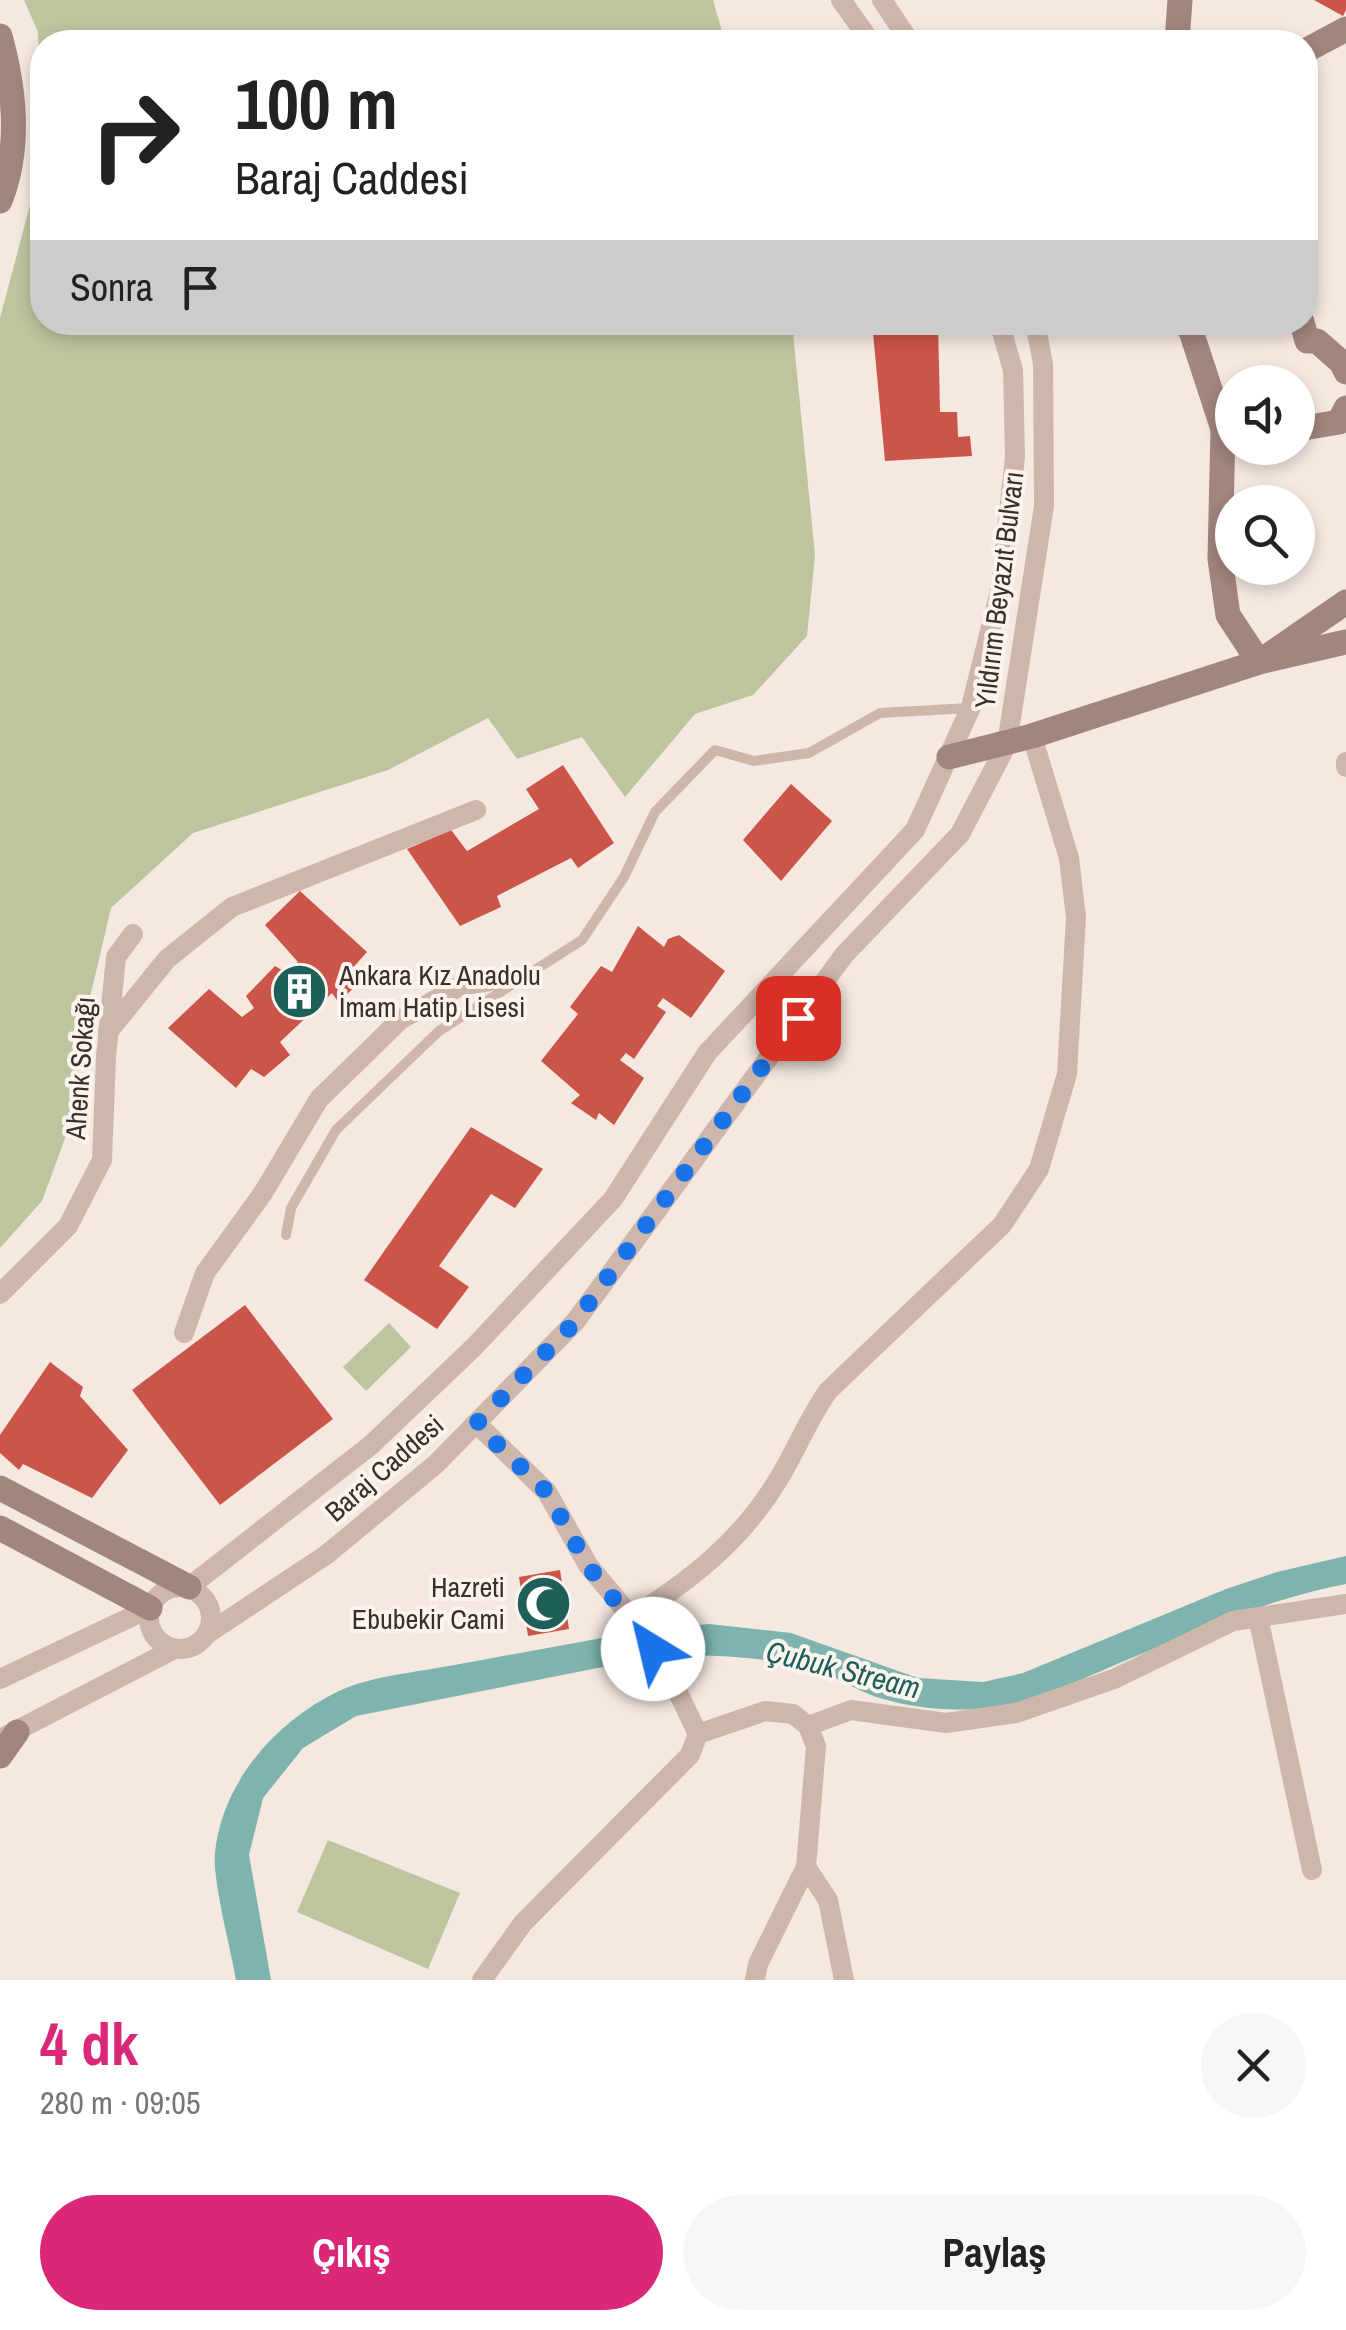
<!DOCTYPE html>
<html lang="tr">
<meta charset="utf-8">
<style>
body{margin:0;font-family:"Archivo Narrow",sans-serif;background:#f6f6f6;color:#222;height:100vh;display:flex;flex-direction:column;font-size:38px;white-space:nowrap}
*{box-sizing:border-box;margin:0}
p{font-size:32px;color:#767676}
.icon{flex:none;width:55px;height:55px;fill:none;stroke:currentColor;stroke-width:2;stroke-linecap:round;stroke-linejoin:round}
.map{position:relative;height:1980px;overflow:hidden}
.drawer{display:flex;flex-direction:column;background:#fff;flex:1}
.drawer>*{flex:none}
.top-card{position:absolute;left:30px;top:30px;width:1288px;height:305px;border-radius:40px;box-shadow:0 5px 15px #0003;background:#fff;color:#222;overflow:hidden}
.fabs{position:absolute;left:1215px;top:365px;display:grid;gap:20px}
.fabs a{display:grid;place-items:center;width:100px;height:100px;border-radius:50%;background:#fff;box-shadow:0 5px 15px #0003;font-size:50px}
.pin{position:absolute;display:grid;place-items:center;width:85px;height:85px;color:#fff;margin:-42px;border-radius:20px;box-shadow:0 5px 15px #0006}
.me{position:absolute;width:110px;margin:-55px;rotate:324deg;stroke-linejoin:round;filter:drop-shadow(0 0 8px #0008)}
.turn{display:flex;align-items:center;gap:35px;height:210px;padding:0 40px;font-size:45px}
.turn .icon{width:130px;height:130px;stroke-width:2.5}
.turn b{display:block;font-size:70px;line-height:85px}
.then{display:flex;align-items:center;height:95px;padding:0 40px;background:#0003;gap:20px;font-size:38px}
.round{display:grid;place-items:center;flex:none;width:105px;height:105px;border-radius:52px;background:#f6f6f6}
.head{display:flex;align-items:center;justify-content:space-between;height:170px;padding:0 40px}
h1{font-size:60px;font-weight:800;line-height:75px;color:#db2777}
.button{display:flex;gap:20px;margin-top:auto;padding:20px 40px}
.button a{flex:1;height:115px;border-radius:60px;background:#db2777;color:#fff;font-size:40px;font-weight:800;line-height:115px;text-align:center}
.button a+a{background:#f6f6f6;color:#222}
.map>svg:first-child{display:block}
</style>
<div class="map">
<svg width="1346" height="1980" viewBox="0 0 1346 1980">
<rect width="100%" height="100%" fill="#f4e8e0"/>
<!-- green -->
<g fill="#bdc59f">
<path d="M24,0H713L725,42H42V322L792,323L815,555L807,636L753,695L695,714L625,797L582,737L517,759L488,718L388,770L193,833L111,908L84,1023L71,1122L42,1201L0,1248V318L42,160L38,32Z"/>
<path d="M389,1323L411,1347L366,1391L343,1367Z"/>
<path d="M328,1840L460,1893L428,1969L297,1912Z"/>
</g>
<!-- water -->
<g fill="#7eb3ae">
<path d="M1346,1556V1584C1266,1599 1192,1633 1117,1664C1071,1684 1024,1707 973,1709C944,1711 911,1707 883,1699C861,1693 842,1679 820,1672C771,1657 721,1655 670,1655L652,1630L709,1624L791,1633L918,1678L983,1682L1023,1673L1226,1589L1277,1572Z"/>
<path d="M630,1633L646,1662L613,1665L356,1716L303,1748L263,1798L249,1855L271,1980H236C231,1950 212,1879 215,1853C222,1782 276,1721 339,1691C369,1677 410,1673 443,1667C505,1656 568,1644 630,1633Z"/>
</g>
<!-- building -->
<g fill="#cb5548">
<path d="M1314,0H1346V10L1343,16Z"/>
<path d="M872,322H938L940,412H957L958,437L970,436L972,456L885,461Z"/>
<path d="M563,765L614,843L578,868L571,858L497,896L501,907L460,926L407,849L451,830L467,851L539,809L526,789Z"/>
<path d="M791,784L832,821L781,881L743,840Z"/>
<path d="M300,891L367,952L350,971L359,982L339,1003L332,993L280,1042L290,1055L264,1077L251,1069L236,1088L168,1028L209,989L242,1017L254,1008L246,996L275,966L285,972L298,962L265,925Z"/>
<path d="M638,926L664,947L668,939L679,935L725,971L691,1018L663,998L657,1006L666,1012L634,1059L626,1053L620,1060L644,1078L614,1125L599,1113L596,1120L571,1103L580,1095L541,1061L578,1014L570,1007L601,966L612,972Z"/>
<path d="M471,1127L543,1169L515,1208L491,1194L439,1266L469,1287L437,1329L364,1280Z"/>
<path d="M245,1305L333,1419L220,1505L132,1390Z"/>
<path d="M50,1362L83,1387L80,1396L128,1450L92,1498L23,1464L19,1470L0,1453V1435Z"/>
<path d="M560,1570L569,1629L528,1636L519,1577Z"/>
</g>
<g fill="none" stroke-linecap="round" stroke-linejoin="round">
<!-- lane -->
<path stroke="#ceb6ab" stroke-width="10" d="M286,1235L291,1208L336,1130L439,1031L582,940L624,877L655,812L715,750L754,761L809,753L880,713L970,708"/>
<!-- street -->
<g stroke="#ceb6ab" stroke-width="20">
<path d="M841,0L871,42"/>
<path d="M882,0L910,42"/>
<path d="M1346,762V767"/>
<path d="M108,1032L167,959L232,907L476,810"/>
<path d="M0,1294L68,1226L102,1160L106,1057L116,957L133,934"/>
<path d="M184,1333L205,1273L263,1193L319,1099L400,1020L460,986L527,975"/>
<path d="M476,1423L547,1492L588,1565L637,1624L669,1674L698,1734L690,1755L523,1923L482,1980"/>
<circle cx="180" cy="1618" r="31"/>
<path d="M189,1587L371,1445L474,1347L613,1199L707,1053L915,830L971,707L1001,587L1015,457L1013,370L999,322"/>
<path d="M1258,1617L1312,1870"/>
<path d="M631,1618C691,1580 741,1541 778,1480C796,1451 808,1419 828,1391L1002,1225L1039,1169L1067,1074L1076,917L1069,858L1032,736"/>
<path d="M207,1634L326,1555L436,1464L575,1322L844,955L960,834L1007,744L1044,506L1043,364L1035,322"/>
<path d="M0,1679L150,1608"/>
<path d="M808,1726L851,1710L946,1723L1016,1713L1114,1679L1233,1621L1346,1604"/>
<path d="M698,1734L765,1711L793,1714L808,1726L816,1746L806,1867L758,1964L755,1980"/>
<path d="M6,1736L174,1649"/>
<path d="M806,1867L828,1900L844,1980"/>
</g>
<!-- secondary -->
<g stroke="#a2857c" stroke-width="25">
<path d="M0,36C15,90 21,148 0,201"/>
<path d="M1177,42L1180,0"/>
<path d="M1305,51L1346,29"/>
<path d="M1188,322L1223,429L1220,559L1228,615L1259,662L1346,602"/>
<path d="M1302,322L1307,341H1317L1341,362L1346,372"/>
<path d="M1298,429L1339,422L1346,408"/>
<path d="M949,757L1032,736L1259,662L1346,642"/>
<path d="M0,1488L189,1587"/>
<path d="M0,1528L150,1608"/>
<path d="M0,1756L17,1732"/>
</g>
</g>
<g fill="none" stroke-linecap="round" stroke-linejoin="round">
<!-- route -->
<path stroke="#1a73e8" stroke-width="18" stroke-dasharray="0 32.4" d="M653,1649L588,1566L547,1492L476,1424L575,1322L798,1018"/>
</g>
<!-- icons -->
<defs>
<symbol id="building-disc" viewBox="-11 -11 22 22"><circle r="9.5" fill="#1e5f5a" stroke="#fbf3ee"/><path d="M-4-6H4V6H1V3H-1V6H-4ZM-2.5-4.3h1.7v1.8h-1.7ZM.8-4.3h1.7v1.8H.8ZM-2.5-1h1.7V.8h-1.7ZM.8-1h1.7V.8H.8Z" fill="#fff"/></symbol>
<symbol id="mosque-disc" viewBox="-11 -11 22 22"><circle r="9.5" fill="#1e5f5a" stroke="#fbf3ee"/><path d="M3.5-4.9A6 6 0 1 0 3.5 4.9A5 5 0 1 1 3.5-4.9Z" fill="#fff"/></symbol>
</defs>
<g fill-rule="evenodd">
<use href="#building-disc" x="268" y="960" width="63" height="63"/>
<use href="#mosque-disc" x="512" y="1572" width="63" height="63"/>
</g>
<g text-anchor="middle" stroke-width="8" stroke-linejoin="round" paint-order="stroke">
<!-- street labels -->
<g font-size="28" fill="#3b2e2b" stroke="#fbf3ee">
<text transform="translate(999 590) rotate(-83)" y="10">Yıldırım Beyazıt Bulvarı</text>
<text transform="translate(80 1068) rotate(-86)" y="10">Ahenk Sokağı</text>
<text transform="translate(384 1468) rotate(-41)" y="10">Baraj Caddesi</text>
</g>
<!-- poi labels -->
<g font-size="28" fill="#3b2e2b" stroke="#fbf3ee" text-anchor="start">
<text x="339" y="985">Ankara Kız Anadolu<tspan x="339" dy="32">İmam Hatip Lisesi</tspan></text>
<text x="505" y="1597" text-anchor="end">Hazreti<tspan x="505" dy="32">Ebubekir Cami</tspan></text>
</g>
<!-- water labels -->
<g font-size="30" font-style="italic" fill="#1e5f5a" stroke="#fbf3ee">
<text transform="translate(843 1670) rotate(14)" y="10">Çubuk Stream</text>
</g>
</g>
</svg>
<div class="fabs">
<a><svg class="icon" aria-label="sound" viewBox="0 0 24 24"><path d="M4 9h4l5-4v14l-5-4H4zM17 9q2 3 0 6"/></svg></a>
<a><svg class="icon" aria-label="search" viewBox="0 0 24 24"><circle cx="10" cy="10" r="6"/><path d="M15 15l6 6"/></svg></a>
</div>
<div class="pin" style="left:798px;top:1018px;background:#d93025"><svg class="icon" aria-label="arrive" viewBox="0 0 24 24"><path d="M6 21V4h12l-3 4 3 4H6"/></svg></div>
<svg class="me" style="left:653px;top:1649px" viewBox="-20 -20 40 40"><circle r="19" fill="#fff"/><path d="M0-13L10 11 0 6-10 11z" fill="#1a73e8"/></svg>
<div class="top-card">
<div class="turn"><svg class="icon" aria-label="right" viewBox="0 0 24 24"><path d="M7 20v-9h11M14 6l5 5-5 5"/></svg><div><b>100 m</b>Baraj Caddesi</div></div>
<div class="then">Sonra<svg class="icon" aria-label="arrive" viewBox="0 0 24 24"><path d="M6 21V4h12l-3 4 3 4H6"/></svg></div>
</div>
</div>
<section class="drawer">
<div class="head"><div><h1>4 dk</h1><p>280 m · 09:05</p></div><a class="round"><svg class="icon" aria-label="close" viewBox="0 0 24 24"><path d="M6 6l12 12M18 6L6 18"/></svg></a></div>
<div class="button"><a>Çıkış</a><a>Paylaş</a></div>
</section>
